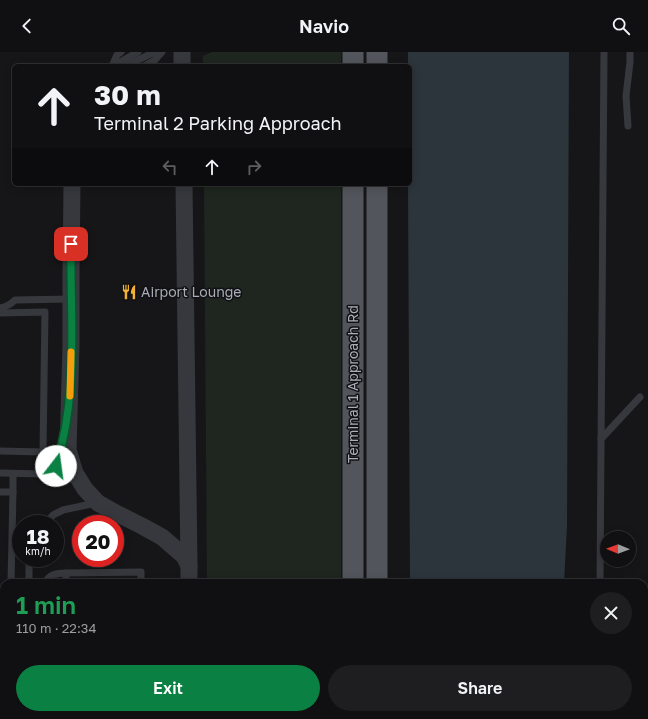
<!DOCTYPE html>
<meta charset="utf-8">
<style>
body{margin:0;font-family:"Golos Text",sans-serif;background:#1e1e20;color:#f1f3f6;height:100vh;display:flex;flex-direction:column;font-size:15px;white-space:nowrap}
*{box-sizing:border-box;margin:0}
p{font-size:13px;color:#9c9d9f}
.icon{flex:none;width:22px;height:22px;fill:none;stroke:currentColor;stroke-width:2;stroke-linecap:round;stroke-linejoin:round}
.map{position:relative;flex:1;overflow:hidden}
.drawer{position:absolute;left:0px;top:527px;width:648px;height:140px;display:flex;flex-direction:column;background:#101012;border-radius:12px 12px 0 0;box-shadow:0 2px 10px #0003,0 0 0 1px #303032}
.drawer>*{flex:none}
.top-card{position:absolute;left:12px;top:12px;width:400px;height:122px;border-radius:6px;box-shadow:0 2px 10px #0003,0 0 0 1px #303032;background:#101012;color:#f1f3f6;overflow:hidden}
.needle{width:26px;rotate:271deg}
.fabs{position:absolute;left:600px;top:479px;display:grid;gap:8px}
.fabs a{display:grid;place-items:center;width:36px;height:36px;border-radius:50%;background:#101012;box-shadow:0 2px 10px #0003,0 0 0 1px #303032;font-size:20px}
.speed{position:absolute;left:12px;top:463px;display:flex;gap:8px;font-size:20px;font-weight:700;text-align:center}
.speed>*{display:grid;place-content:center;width:52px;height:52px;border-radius:50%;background:#101012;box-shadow:0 2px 10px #0003,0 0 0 1px #303032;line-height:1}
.speed small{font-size:10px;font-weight:400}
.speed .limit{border:6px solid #d22;background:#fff;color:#111}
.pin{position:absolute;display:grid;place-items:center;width:34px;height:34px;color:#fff;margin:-17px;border-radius:8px;box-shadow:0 2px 6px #0006}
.me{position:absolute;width:44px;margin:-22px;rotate:15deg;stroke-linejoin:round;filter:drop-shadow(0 0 3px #0008)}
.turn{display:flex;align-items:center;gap:14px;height:84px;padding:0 16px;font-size:18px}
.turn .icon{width:52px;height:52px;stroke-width:2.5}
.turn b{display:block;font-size:28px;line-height:34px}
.lanes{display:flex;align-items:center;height:38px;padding:0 16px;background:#0003;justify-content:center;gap:20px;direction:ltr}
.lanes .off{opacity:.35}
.round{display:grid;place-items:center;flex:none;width:42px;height:42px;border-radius:21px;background:#1e1e20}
.overview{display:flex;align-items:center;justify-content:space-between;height:68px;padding:0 16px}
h1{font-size:24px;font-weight:600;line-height:30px;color:#1e9e55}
.cta{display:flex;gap:8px;margin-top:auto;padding:8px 16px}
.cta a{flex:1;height:46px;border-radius:24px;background:#0b8043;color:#fff;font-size:16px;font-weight:600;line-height:46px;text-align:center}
.cta a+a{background:#1e1e20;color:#f1f3f6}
header{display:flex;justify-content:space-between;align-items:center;height:52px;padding:0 16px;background:#101012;font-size:18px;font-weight:600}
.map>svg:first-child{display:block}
</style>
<header><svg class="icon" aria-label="back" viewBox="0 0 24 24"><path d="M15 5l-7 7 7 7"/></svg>Navio<svg class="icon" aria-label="search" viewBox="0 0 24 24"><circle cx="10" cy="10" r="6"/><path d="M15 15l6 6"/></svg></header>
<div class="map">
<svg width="648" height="667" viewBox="0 0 648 667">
<rect width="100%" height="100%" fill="#161618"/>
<!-- green -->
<g fill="#1e261f">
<path d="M212,0H341V14H203V4Z"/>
<path d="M204,132H341V531H207Z"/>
<path d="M206,663H271L278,667H206Z"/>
</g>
<!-- water -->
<g fill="#2c353c">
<path d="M408,0H569L567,474L564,531H410L408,132H410V14H408Z"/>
<rect x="411" y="663" width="147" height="4"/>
</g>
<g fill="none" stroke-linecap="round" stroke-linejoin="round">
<!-- service -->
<g stroke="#37383d" stroke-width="7">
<path d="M112,14L117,3L121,0"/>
<path d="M117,14L120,10L138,0"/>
<path d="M125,14L155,0"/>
<path d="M144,14L155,8L162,0"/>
<path d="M628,74L626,44L630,10V0"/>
<path d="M0,256C6,255 11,252 15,248L71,247"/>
<path d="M0,261L45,260L43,400L0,399"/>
<path d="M601,387L640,345"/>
<path d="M0,421L44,422C58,420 59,405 62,392"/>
<path d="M13,422V440"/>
<path d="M0,440H13L11,531"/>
<path d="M46,472L53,463L63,458L96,451"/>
<path d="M29,531V506"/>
<path d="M45,531C50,521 56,522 66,521"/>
<path d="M66,531V521L141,520V531"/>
<path d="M600,531L604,0"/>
<path d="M0,546H4"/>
<path d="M10,667V663"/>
<path d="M22,667L24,663"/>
<path d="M43,667V663"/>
<path d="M141,667V663"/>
<path d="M581,667L582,663"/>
</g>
<!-- tertiary -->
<g stroke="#37383d" stroke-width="17">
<path d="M182,0V14"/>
<path d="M72,132L71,223V293L68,398L75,421L85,437L98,451L114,460L142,474L162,485L184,504L189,514V531"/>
<path d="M184,132L189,514"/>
<path d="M319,663L324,667"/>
<path d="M189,667V663"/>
</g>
<!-- primary -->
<g stroke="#53555c" stroke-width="21">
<path d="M353,0V14"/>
<path d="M377,0V14"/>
<path d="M353,132V531"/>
<path d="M377,132V531"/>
<path d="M354,663V667"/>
<path d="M377,663V667"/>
</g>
</g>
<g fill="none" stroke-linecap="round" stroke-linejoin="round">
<defs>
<path id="route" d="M56,414C79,342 70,266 71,192"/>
</defs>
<!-- route casing -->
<use href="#route" stroke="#07532c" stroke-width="10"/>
<!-- route -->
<use href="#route" stroke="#0b8043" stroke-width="7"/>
<!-- slow -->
<path stroke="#f59e0b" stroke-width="7" d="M70,344L71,300"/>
</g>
<!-- icons -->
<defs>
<symbol id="restaurant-bare" viewBox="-9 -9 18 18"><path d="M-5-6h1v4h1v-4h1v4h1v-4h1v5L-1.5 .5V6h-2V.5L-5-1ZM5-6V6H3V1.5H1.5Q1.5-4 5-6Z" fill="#f2b134" stroke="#111113" stroke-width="2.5" paint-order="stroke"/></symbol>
</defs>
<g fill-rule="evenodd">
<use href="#restaurant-bare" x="118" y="229" width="22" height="22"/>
</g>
<g text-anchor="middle" stroke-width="3" stroke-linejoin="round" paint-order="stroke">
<!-- poi labels -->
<g font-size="14" fill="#a8adb8" stroke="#111113" text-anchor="start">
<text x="141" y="245">Airport Lounge</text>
</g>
<!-- street labels -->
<g font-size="14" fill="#a8adb8" stroke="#111113">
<text transform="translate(353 332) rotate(-90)" y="5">Terminal 1 Approach Rd</text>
</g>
</g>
</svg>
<div class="fabs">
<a><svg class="needle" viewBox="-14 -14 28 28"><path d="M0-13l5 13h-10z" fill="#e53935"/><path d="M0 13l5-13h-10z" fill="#9c9d9f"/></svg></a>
</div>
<div class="speed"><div>18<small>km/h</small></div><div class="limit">20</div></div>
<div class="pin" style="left:71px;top:192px;background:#d93025"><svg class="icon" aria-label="arrive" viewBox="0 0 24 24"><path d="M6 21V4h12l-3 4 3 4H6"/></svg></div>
<svg class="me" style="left:56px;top:414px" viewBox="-20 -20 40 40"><circle r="19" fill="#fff"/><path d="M0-13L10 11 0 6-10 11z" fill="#0b8043"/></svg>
<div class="top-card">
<div class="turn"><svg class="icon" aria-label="ahead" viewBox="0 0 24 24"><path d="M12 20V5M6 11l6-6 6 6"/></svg><div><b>30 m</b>Terminal 2 Parking Approach</div></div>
<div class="lanes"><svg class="icon off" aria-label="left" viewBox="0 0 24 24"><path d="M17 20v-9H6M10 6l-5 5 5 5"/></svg><svg class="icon" aria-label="ahead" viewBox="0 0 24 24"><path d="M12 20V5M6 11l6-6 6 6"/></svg><svg class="icon off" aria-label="right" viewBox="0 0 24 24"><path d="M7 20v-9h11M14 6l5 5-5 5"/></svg></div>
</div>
<section class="drawer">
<div class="overview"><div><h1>1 min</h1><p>110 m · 22:34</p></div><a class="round"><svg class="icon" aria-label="close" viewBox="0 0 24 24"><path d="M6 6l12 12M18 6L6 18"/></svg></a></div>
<div class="cta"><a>Exit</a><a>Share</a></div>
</section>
</div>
